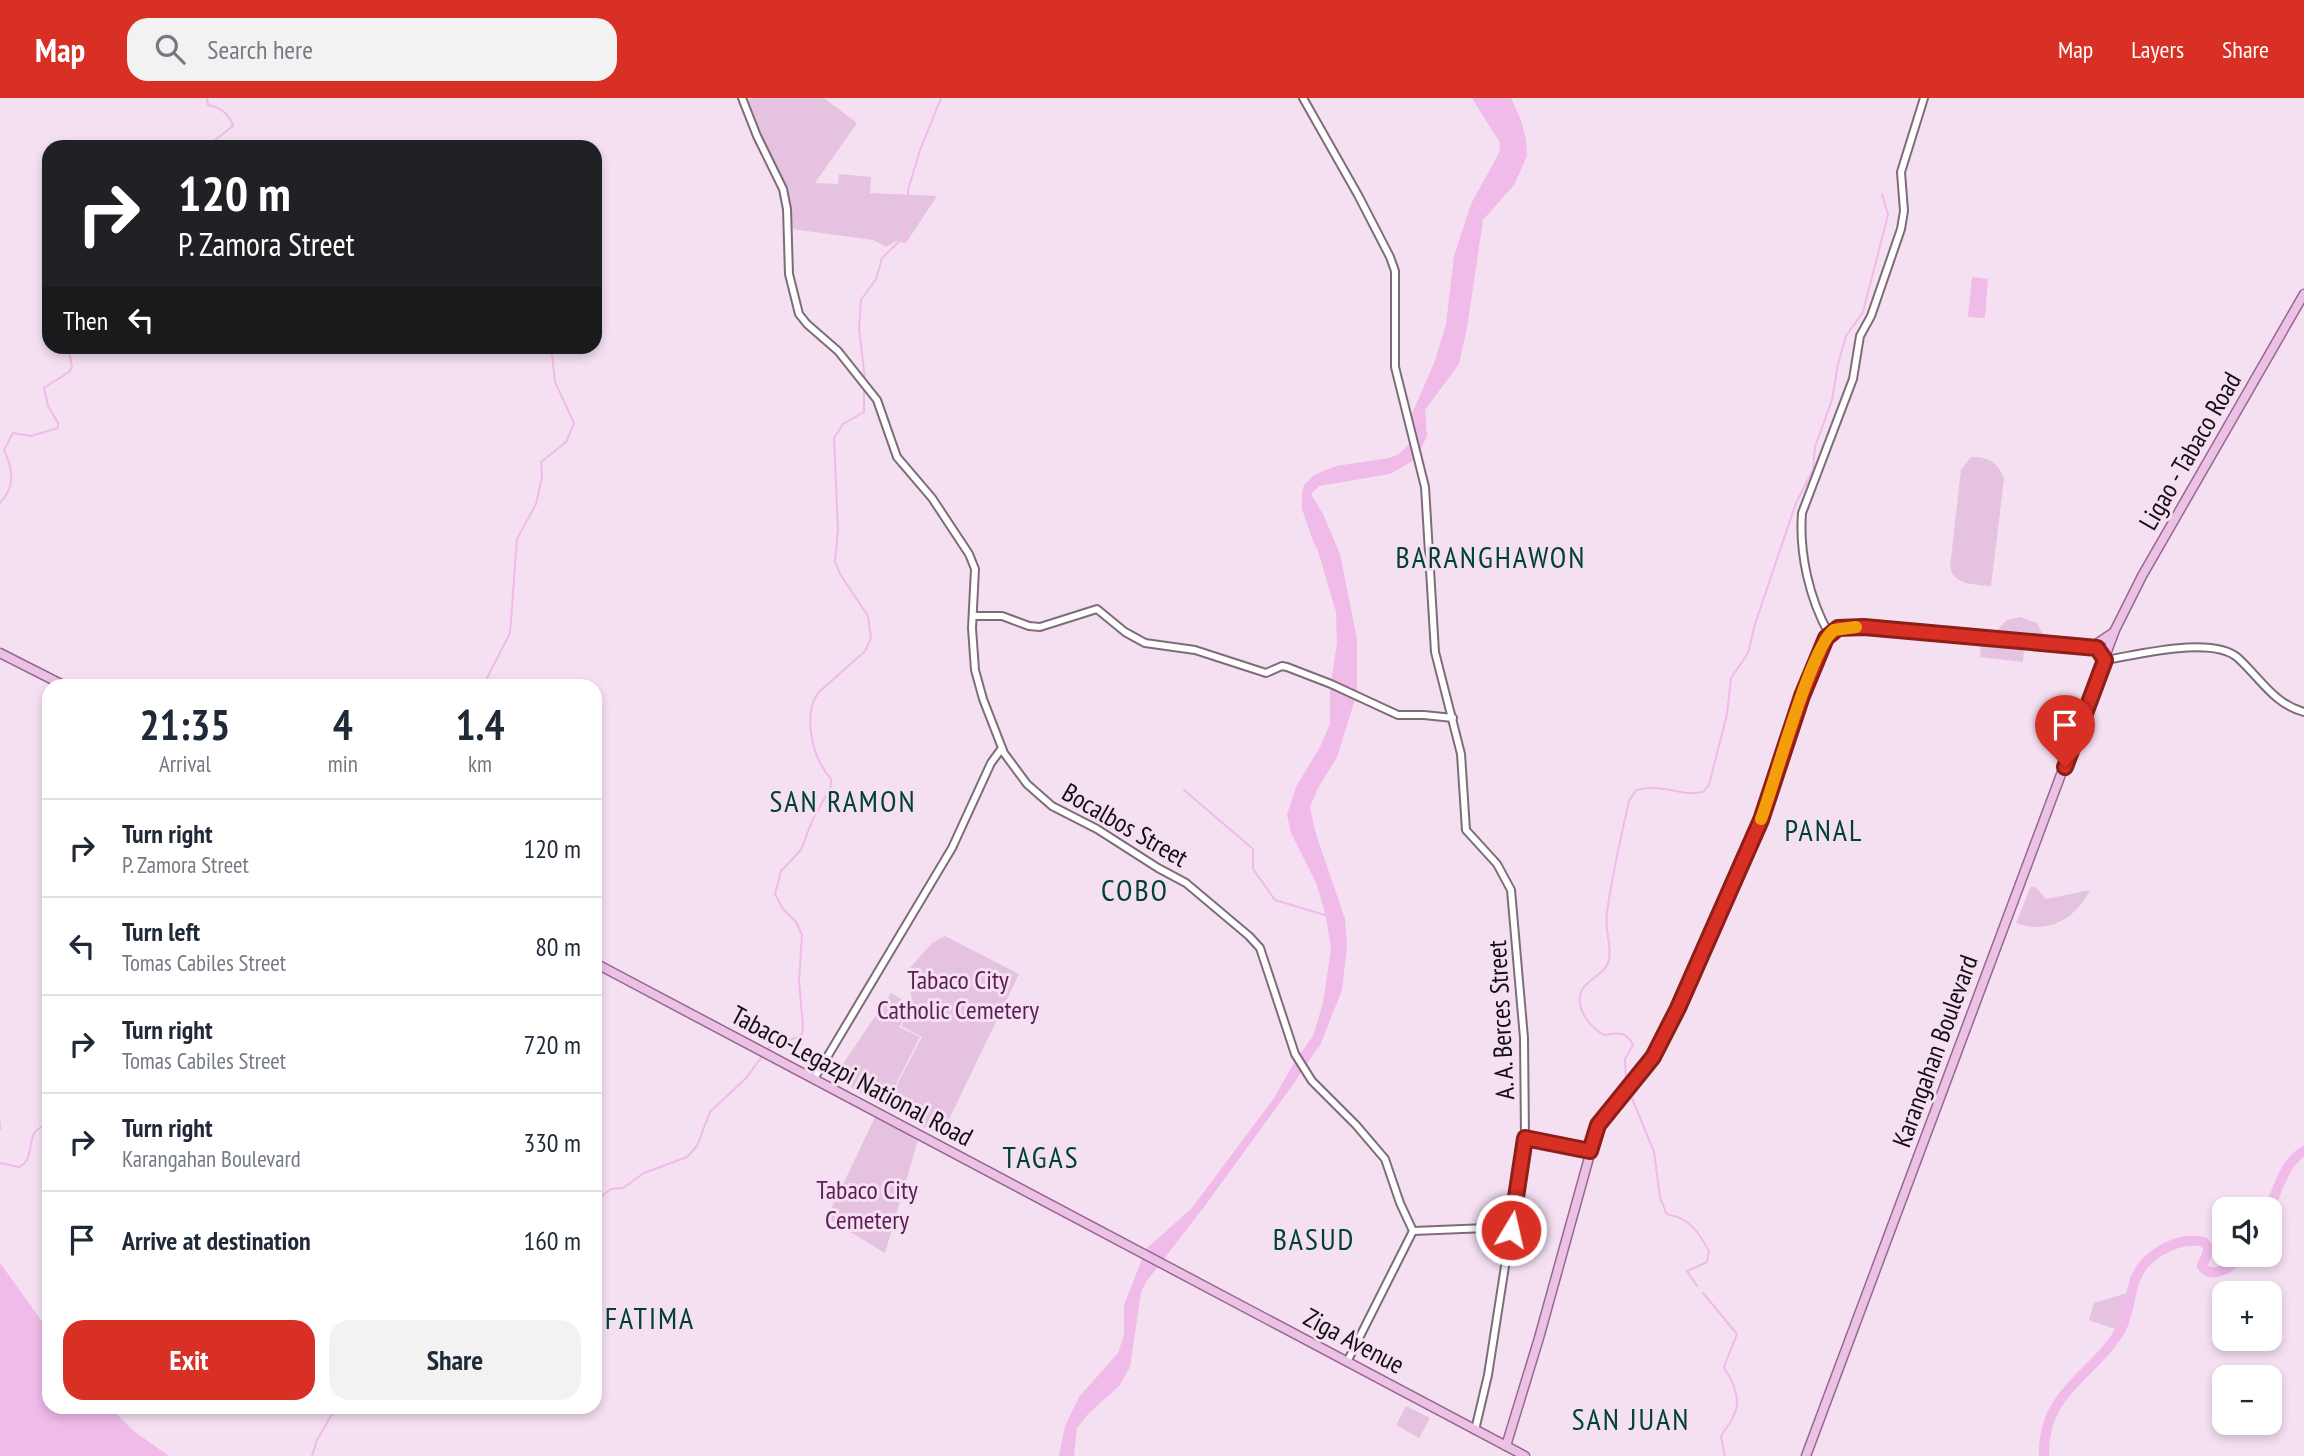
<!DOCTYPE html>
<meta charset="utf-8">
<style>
body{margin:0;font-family:"PT Sans Narrow",sans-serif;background:#f2f2f3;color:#1f2937;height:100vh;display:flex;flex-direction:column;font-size:26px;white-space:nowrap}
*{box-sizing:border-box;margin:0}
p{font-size:23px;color:#747a83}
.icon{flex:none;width:38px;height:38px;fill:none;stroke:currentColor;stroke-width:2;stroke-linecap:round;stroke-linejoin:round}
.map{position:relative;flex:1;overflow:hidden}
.side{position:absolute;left:42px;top:581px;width:560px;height:735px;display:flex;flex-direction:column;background:#fff;border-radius:21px;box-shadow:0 4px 10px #0003}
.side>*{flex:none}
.hud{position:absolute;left:42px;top:42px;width:560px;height:214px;border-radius:21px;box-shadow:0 4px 10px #0003;background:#202124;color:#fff;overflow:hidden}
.fabs{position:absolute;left:2212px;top:1099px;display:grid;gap:14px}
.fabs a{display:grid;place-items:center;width:70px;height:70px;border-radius:14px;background:#fff;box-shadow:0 4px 10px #0003;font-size:35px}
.pin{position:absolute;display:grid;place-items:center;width:60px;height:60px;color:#fff;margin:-72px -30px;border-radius:50% 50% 50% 0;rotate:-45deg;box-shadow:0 0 7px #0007}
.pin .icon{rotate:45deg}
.me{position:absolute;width:77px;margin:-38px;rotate:9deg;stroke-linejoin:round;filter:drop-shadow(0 0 5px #0008)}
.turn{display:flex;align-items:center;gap:24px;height:147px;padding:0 21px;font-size:32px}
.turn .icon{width:91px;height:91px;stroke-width:2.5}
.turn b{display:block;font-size:49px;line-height:60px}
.then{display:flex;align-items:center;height:66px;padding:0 21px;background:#0003;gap:14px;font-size:26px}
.eta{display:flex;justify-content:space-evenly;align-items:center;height:119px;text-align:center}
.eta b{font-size:42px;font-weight:700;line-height:49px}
.primary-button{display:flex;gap:14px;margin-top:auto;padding:14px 21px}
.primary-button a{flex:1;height:80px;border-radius:21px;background:#d93025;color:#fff;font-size:28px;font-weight:700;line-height:80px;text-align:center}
.primary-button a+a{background:#f2f2f3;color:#1f2937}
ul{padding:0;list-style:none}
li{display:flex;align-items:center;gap:21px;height:98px;padding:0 21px;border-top:2px solid #e0e1e3}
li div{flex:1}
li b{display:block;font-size:26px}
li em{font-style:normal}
header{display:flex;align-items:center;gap:42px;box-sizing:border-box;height:98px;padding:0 35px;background:#d93025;color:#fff}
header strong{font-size:33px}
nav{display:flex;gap:38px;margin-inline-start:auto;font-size:24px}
.search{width:490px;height:63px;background:#f2f2f3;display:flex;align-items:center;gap:18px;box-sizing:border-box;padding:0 24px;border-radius:21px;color:#747a83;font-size:26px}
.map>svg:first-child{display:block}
</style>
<header>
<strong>Map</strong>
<div class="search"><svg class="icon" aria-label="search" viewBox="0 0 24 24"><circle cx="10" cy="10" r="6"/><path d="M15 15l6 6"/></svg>Search here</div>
<nav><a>Map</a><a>Layers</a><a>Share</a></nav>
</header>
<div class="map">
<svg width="2304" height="1358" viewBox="0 0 2304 1358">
<rect width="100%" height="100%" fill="#f5e0f2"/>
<!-- green -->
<g fill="#e5c2e0">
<path d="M755,0H824L857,25L815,85L838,86L839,76L871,79L870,95L937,98L906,145L896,143L886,149L873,142L792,131L787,90L759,36L746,2Z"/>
<path d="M1971,359C1987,358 1999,364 2004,381L1991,488C1974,486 1955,488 1950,469L1961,372Z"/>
<path d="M2020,519L2037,525L2044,538L1996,533L2007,522Z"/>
<path d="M1981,546L2024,550L2023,564L1980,559Z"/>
<path d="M2031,788L2036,790L2046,801L2090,792C2076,821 2047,837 2016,825Z"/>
<path d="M945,838L1019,876L941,1038L885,1009L922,939L901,928L912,907L909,871L932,845Z"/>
<path d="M891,895L911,907L899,929L920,939L884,1009L834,979Z"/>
<path d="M875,1019L918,1042L885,1155L827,1120Z"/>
<path d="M2127,1195L2128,1207L2118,1232L2089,1222L2094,1205Z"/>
<path d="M1406,1308L1430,1320L1419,1340L1396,1327Z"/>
</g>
<!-- water -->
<g fill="#f0bae9">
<path d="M1472,0H1511L1521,22L1526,41L1527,58L1514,87L1483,122L1467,230L1459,266L1425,312L1427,338L1421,351L1414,362L1390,376L1319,388L1311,396L1323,416L1340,456L1357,541V595L1337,659L1318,690L1310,709L1315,733L1345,821L1347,848L1342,892L1321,945L1292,988L1204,1109L1146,1184L1141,1194L1130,1269L1119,1288L1089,1315L1077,1330L1074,1358H1059L1065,1328L1079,1299L1118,1255L1124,1237V1207L1146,1151L1192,1110L1274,1000L1295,963L1313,938L1323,905L1331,851L1326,819L1317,787L1291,735L1287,717L1296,689L1320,649L1330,626V590L1337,545L1336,514L1318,453L1313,443L1302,411V394L1304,387L1314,377L1336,368L1389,360L1399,356L1416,339L1411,318L1435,263L1446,226L1454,158L1471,106L1499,55L1500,45Z"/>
<path d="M1972,179L1988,181L1985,220L1968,219Z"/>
<path d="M0,1165L49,1233V1309H109L135,1334L169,1358H0Z"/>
</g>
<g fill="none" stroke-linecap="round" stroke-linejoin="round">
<!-- stream -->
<g stroke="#f0bae9" stroke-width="2">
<path d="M206,49L233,28C230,17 219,8 208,7L207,0"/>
<path d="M865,282L859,230L861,202L876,181L882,160L905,138L908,92L920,52L941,0"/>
<path d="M0,405C16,388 13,371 4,352L13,335L31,338L58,330V325L48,308L44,290L69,274L72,269L68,248"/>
<path d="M483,588L510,535L517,441L536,406L542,379L541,364L566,344L574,325L555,284L552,256L560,248"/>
<path d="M1184,692L1253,751V771L1275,802L1325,817"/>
<path d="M766,953L769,949L798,939L802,936L803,929L799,883L802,837L796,824L783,811L775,796L781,773L801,752L812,723L831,688V681C813,661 802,619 818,595L865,553L871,540L868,518L840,476L835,463L838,432L834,340L843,326L864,314V291"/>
<path d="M1626,984L1625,961L1633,947C1627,934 1618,934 1604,937C1591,930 1578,914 1580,899C1581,882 1606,878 1609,862C1612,847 1604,830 1607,814C1612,777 1621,739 1629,703L1636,692C1663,685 1679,699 1703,694L1709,687L1727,616L1731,580L1748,555L1755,526L1796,405L1813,372L1815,349L1832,302L1838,266L1846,238L1863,214L1888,117L1882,96"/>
<path d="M1629,993L1654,1054L1660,1099L1666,1115L1669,1117C1690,1120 1699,1135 1709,1153L1707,1164L1687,1173L1697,1188"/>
<path d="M0,1024V1031"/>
<path d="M0,1065L19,1069C34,1061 27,1047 35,1034C39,1030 45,1027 49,1023"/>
<path d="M595,1103L611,1091L623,1090L644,1075L687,1059L697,1048L710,1014L747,979L763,957"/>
<path d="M1703,1195L1737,1236L1725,1266L1724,1270C1734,1284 1742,1303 1733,1319C1730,1327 1724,1331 1721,1339L1725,1358"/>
<path d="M312,1358L317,1342L336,1309"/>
</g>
<!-- river -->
<g stroke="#f0bae9" stroke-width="10">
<path d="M2269,1111C2279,1090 2283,1066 2304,1053"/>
<path d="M2044,1358C2042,1294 2093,1278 2120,1233C2132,1212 2128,1182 2146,1164C2162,1149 2183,1139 2204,1144L2209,1151L2202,1168C2213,1184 2233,1167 2243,1157"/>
</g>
<defs>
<g id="minor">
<path d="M742,0L757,38L783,91L787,111L789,176L799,216L807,226L838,253L877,302L897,359L932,400L969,456L975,471L972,530L975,572L983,601L1004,655L1027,686L1052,708L1097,731L1158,770L1186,785L1249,838L1260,850L1295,956L1312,983L1356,1027L1385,1061L1400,1105L1413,1133L1347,1264"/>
<path d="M1303,0L1358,97L1390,159L1395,173V269L1425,389L1435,554L1461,656L1466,732L1497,766L1511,792L1524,940L1525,1040L1488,1277L1475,1332"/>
<path d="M974,518H1002L1029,528L1040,529L1097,511L1125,534L1145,545L1195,552L1266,575L1282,568L1287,569L1331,586L1398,617H1424L1453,620"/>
<path d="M1829,536C1809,500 1799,455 1802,415L1853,281L1860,238L1871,218L1901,131L1904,113L1901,74L1924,0"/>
<path d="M2105,562C2137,557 2213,537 2238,560C2260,580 2274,606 2304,614"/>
<path d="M814,981L952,750L991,665L1002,650"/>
<path d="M1525,1040L1590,1053"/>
<path d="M1413,1133L1487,1130L1511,1132"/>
</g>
<g id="major">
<path d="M0,555L65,588"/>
<path d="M595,865L1525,1358"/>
<path d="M1506,1348L1539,1240L1598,1027L1655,955L1672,923L1761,722L1802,598L1826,540L1838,530L1865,529L2093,548L2114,534"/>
<path d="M1806,1358L2115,532L2142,478L2304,196"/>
</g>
</defs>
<!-- minor casing -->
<use href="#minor" stroke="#7e6c7b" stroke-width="10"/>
<!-- major casing -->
<use href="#major" stroke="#976791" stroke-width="11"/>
<!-- minor -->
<use href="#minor" stroke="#fff" stroke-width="6"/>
<!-- major -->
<use href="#major" stroke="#ebc1e6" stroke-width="8"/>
</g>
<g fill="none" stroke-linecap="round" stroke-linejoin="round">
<defs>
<path id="route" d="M1511,1132L1525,1040L1590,1053L1598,1027L1653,959L1678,910L1761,722L1802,598L1826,540L1838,530L1864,529L2097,550L2105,562L2065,669"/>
</defs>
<!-- route casing -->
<use href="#route" stroke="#8d1f18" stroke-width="18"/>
<!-- route -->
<use href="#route" stroke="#d93025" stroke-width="12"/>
<!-- slow -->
<path stroke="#f59e0b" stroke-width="12" d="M1761,721C1774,687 1811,548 1834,532L1856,529"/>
</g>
<g text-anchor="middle" stroke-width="6" stroke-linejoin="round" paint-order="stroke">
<!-- street labels -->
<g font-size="26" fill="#140e14" stroke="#f5e0f2">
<text transform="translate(2190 353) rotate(-60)" y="9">Ligao - Tabaco Road</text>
<text transform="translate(1125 727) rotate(30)" y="9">Bocalbos Street</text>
<text transform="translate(1501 922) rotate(-93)" y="9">A. A. Berces Street</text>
<text transform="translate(1935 953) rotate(-70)" y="9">Karangahan Boulevard</text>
<text transform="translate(852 978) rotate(28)" y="9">Tabaco-Legazpi National Road</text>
<text transform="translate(1354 1243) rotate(28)" y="9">Ziga Avenue</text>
</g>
<!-- park labels -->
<g font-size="26" fill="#5b1e56" stroke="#f5e0f2">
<text x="958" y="891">Tabaco City<tspan x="958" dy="30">Catholic Cemetery</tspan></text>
<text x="867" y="1101">Tabaco City<tspan x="867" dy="30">Cemetery</tspan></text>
</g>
<!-- quarter labels -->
<g font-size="30" letter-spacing="2" fill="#014037" stroke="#f5e0f2">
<text x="1491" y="470">BARANGHAWON</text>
<text x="843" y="714">SAN RAMON</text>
<text x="1824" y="743">PANAL</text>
<text x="1135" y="803">COBO</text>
<text x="1041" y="1070">TAGAS</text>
<text x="1314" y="1152">BASUD</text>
<text x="650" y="1231">FATIMA</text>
<text x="1631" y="1332">SAN JUAN</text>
</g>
</g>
</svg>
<div class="fabs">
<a><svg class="icon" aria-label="sound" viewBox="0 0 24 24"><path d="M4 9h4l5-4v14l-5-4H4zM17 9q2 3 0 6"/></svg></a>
<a>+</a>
<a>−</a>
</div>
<div class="pin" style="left:2065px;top:669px;background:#d93025"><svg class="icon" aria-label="arrive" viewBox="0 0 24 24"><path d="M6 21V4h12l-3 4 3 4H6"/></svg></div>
<svg class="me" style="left:1511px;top:1132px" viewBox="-20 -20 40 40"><circle r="17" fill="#d93025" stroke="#fff" stroke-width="3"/><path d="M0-11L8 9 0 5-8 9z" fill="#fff"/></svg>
<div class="hud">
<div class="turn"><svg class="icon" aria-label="right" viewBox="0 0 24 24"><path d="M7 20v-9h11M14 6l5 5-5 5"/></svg><div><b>120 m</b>P. Zamora Street</div></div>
<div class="then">Then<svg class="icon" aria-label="left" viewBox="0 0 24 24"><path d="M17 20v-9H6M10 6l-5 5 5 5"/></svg></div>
</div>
<section class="side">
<div class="eta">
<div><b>21:35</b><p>Arrival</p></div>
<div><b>4</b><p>min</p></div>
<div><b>1.4</b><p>km</p></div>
</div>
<ul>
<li><svg class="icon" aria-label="right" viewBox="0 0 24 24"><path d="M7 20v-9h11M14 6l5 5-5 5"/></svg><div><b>Turn right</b><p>P. Zamora Street</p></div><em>120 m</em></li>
<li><svg class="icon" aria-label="left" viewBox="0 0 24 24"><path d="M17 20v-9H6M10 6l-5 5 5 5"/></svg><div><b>Turn left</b><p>Tomas Cabiles Street</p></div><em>80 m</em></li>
<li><svg class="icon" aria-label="right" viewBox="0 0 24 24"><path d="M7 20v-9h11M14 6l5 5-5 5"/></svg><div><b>Turn right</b><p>Tomas Cabiles Street</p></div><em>720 m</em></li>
<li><svg class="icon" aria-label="right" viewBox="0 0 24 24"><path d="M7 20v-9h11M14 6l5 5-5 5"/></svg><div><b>Turn right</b><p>Karangahan Boulevard</p></div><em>330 m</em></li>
<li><svg class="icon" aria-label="arrive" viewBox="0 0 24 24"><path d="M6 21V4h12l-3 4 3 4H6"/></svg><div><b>Arrive at destination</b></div><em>160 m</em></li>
</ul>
<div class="primary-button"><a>Exit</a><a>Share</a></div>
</section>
</div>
